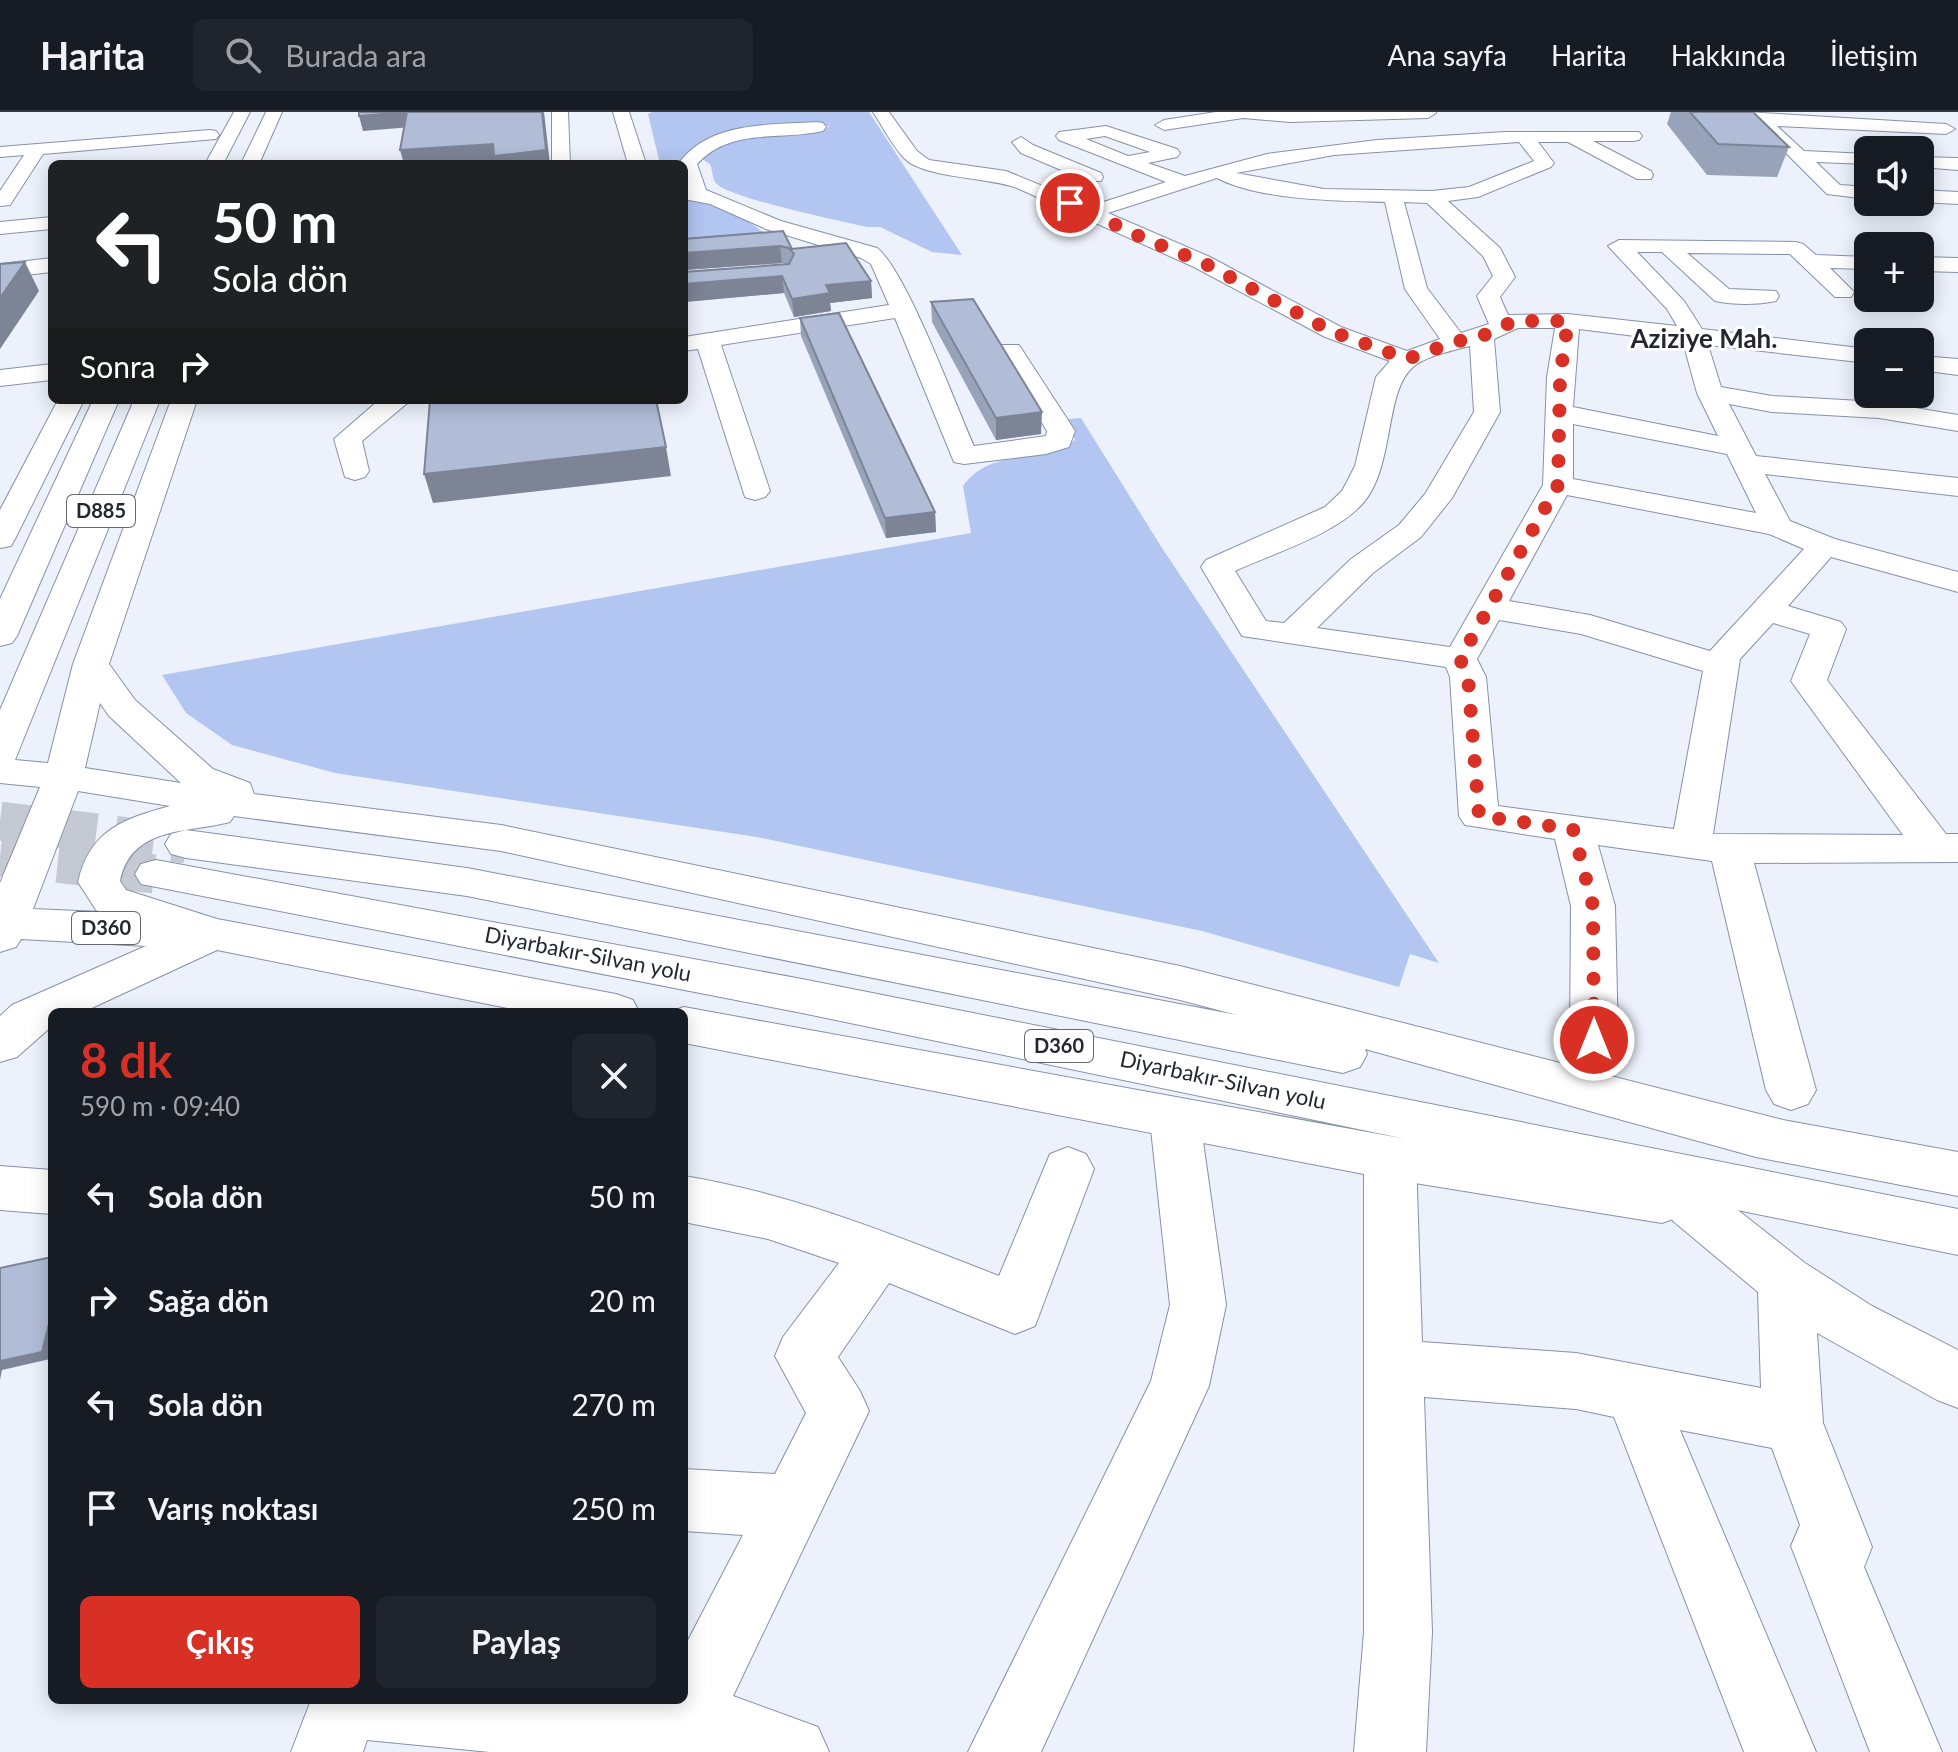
<!DOCTYPE html>
<html lang="tr">
<meta charset="utf-8">
<style>
body{margin:0;font-family:Lato,sans-serif;background:#20242c;color:#f1f3f6;height:100vh;display:flex;flex-direction:column;font-size:30px;white-space:nowrap}
*{box-sizing:border-box;margin:0}
p{font-size:26px;color:#9ea1a6}
.icon{flex:none;width:44px;height:44px;fill:none;stroke:currentColor;stroke-width:2;stroke-linecap:round;stroke-linejoin:round}
.map{position:relative;flex:1;overflow:hidden}
.sheet{position:absolute;left:48px;top:896px;width:640px;height:696px;display:flex;flex-direction:column;background:#171b24;border-radius:12px;box-shadow:0 4px 20px #0003}
.sheet>*{flex:none}
.top-card{position:absolute;left:48px;top:48px;width:640px;height:244px;border-radius:12px;box-shadow:0 4px 20px #0003;background:#202124;color:#fff;overflow:hidden}
.buttons{position:absolute;left:1854px;top:24px;display:grid;gap:16px}
.buttons a{display:grid;place-items:center;width:80px;height:80px;border-radius:12px;background:#171b24;box-shadow:0 4px 20px #0003;font-size:40px}
.pin{position:absolute;display:grid;place-items:center;width:68px;height:68px;color:#fff;margin:-34px;border:4px solid #fff;border-radius:50%;box-shadow:0 2px 8px #0007}
.me{position:absolute;width:88px;margin:-44px;rotate:0deg;stroke-linejoin:round;filter:drop-shadow(0 0 6px #0008)}
.turn{display:flex;align-items:center;gap:28px;height:168px;padding:0 32px;font-size:36px}
.turn .icon{width:104px;height:104px;stroke-width:2.5}
.turn b{display:block;font-size:56px;line-height:68px}
.then{display:flex;align-items:center;height:76px;padding:0 32px;background:#0003;gap:16px;font-size:30px}
.round{display:grid;place-items:center;flex:none;width:84px;height:84px;border-radius:12px;background:#20242c}
.head{display:flex;align-items:center;justify-content:space-between;height:136px;padding:0 32px}
h1{font-size:48px;font-weight:700;line-height:60px;color:#d93025}
.cta{display:flex;gap:16px;margin-top:auto;padding:16px 32px}
.cta a{flex:1;height:92px;border-radius:12px;background:#d93025;color:#fff;font-size:32px;font-weight:700;line-height:92px;text-align:center}
.cta a+a{background:#20242c;color:#f1f3f6}
ul{padding:0;list-style:none}
li{display:flex;align-items:center;gap:24px;height:104px;padding:0 32px}
li div{flex:1}
li b{display:block;font-size:30px}
li em{font-style:normal}
header{display:flex;align-items:center;gap:48px;box-sizing:border-box;height:112px;padding:0 40px;background:#171b24;border-bottom:2px solid #363941}
header strong{font-size:38px}
nav{display:flex;gap:44px;margin-inline-start:auto;font-size:28px}
.search{width:560px;height:72px;background:#20242c;display:flex;align-items:center;gap:20px;box-sizing:border-box;padding:0 28px;border-radius:12px;color:#9ea1a6;font-size:30px}
.map>svg:first-child{display:block}
</style>
<header>
<strong>Harita</strong>
<div class="search"><svg class="icon" aria-label="search" viewBox="0 0 24 24"><circle cx="10" cy="10" r="6"/><path d="M15 15l6 6"/></svg>Burada ara</div>
<nav><a>Ana sayfa</a><a>Harita</a><a>Hakkında</a><a>İletişim</a></nav>
</header>
<div class="map">
<svg width="1958" height="1640" viewBox="0 0 1958 1640">
<rect width="100%" height="100%" fill="#ecf1fb"/>
<!-- green -->
<g fill="#b2c6f1">
<path d="M652,0H869L962,143L932,140L880,115H867C845,110 723,85 715,70C713,67 712,57 710,52L702,47L703,43L736,28L830,15L818,11C773,16 707,11 680,52H660L648,2Z"/>
<path d="M684,85C721,91 751,108 778,133L684,142Z"/>
<path d="M1081,306L1162,436L1439,851L1410,842L1399,875L1202,819L757,725L335,661L232,633L186,601L162,563L971,421L963,374C990,336 1039,351 1075,328L1068,307Z"/>
</g>
<g fill="none" stroke-linecap="round" stroke-linejoin="round">
<!-- highway-tunnel -->
<g stroke="#c4c9d3" stroke-width="39" stroke-dasharray="39 19" stroke-linecap="butt">
<path d="M0,709L186,732"/>
<path d="M0,745L156,762"/>
</g>
<defs>
<g id="minor">
<path d="M552,0H568L570,52H552Z"/>
<path d="M613,0H629L646,52H628Z"/>
<path d="M873,0H889L917,39L929,48L1006,59L1091,94L1166,70L1059,28L1056,24L1059,20L1106,14L1177,37L1180,41L1177,45L1148,51L1185,64L1267,42L1377,28L1505,20H1639L1642,24L1639,28L1633,29H1593L1651,59L1653,63L1651,67H1637L1568,30H1538L1554,51L1551,55L1478,85L1448,89L1500,136L1515,165L1500,185L1508,203L1568,202L1677,214L1667,197L1608,134L1619,128L1796,130L1803,132L1816,143L1868,145V157L1830,156L1854,180L1851,185H1835L1790,142L1687,141L1729,177L1776,179L1779,184L1776,189C1758,193 1733,193 1715,189L1662,140H1637L1684,189L1702,217L1868,237V251L1708,233L1721,275L1772,284L1879,290L1958,303V319L1879,306L1772,300L1729,292L1756,344L1958,366V384L1765,362L1790,409L1835,427L1958,460V480L1831,445L1788,494L1841,510L1846,517L1827,568L1946,722H1958V750L1754,751L1816,978L1808,992L1791,998L1774,992L1766,978L1712,749L1598,733L1615,794L1618,928L1611,941L1594,946L1577,941L1570,928L1571,794L1555,727L1465,713L1459,704L1450,565L1446,555L1242,524L1201,455L1206,448L1325,395L1342,379L1355,354L1376,265L1390,249L1325,225L1194,155L1017,76C988,65 922,66 904,46C892,33 883,15 873,0ZM1105,24L1150,40L1128,44L1086,27ZM1519,30L1534,49L1469,75L1432,79L1324,77L1236,61L1334,43ZM1217,66C1259,88 1337,89 1385,90L1405,177L1440,227L1407,239L1341,215L1210,145L1108,101ZM1404,90L1427,91L1483,144L1493,164L1477,184L1489,212L1461,221L1427,176ZM1518,216H1555L1547,265L1543,373L1450,535L1317,516L1373,461L1421,425L1452,386L1500,300L1494,227ZM1579,217L1683,230L1697,281L1718,324L1573,295ZM1470,234L1474,300L1425,382L1399,413L1351,447L1284,511L1266,509L1235,459C1274,441 1337,422 1364,390C1395,353 1384,280 1413,255C1426,244 1454,238 1470,234ZM1573,312L1727,342L1756,401L1573,367ZM1567,383L1769,422L1804,437L1710,539L1590,503L1509,489ZM1499,508L1581,522L1703,559L1674,717L1498,694L1486,565L1477,547ZM1773,511L1810,522L1791,569L1903,723L1713,722L1740,547Z"/>
<path d="M1216,0H1436V1L1428,6L1290,10L1243,6L1164,18L1155,13L1164,8Z"/>
<path d="M1745,0L1946,12L1955,17L1946,22L1777,14L1804,39L1868,42V52L1816,50L1840,73L1868,75V87L1827,82Z"/>
<path d="M817,10L823,11L826,15L823,19C779,29 731,15 697,52L706,78L781,109L877,136C906,158 956,294 974,334L1046,324L1047,319L998,238L1001,233H1019L1075,319L1069,335L1046,342L964,352L954,350L895,206L721,233L770,379L765,385L755,388L745,385L698,237L684,239V225L889,193L871,152L861,146L766,117L710,92L684,87V52L679,51C710,9 770,13 817,10Z"/>
<path d="M210,18L216,19L219,23L216,27L43,42L10,93L0,94V79L24,43L0,45V35Z"/>
<path d="M1021,25L1033,33L1101,61L1103,65L1101,69H1087L1021,41L1012,30Z"/>
<path d="M1920,45L1958,46V58L1920,55Z"/>
<path d="M1920,78L1958,80V92L1920,90Z"/>
<path d="M52,105V117L0,122V110Z"/>
<path d="M1920,145L1958,146V160L1920,159Z"/>
<path d="M52,146V160L0,166V152Z"/>
<path d="M1920,244L1958,247V263L1920,258Z"/>
<path d="M52,252V268L0,274V258Z"/>
<path d="M379,288H411L362,329L369,359L365,365L355,368L345,365L334,327Z"/>
<path d="M1175,988L1193,994L1200,1008L1226,1193L1209,1274L1041,1640H968L1151,1269L1170,1193L1150,1008L1157,994Z"/>
<path d="M1390,1025L1408,1031L1416,1046L1422,1230L1576,1241L1761,1276L1758,1180L1673,1109L1665,1093L1673,1077L1692,1070L1711,1077L1805,1151L1872,1194L1958,1238V1296L1937,1288L1817,1221L1823,1311L1872,1435L1864,1455L1942,1640H1870L1791,1434L1800,1413L1772,1336L1680,1318L1816,1640H1744L1614,1305L1576,1297L1424,1285L1432,1520L1426,1640H1354L1364,1520V1046L1372,1031Z"/>
<path d="M1068,1035L1086,1042L1094,1057L1035,1214L1015,1222L889,1171L838,1245L860,1279L869,1299L733,1584L818,1615L829,1640H490L367,1628L363,1640H291L311,1588H684V1536L743,1423L684,1419V1357L775,1362L806,1301L775,1244L783,1225L839,1151L768,1127L684,1110V1064C794,1082 896,1124 999,1164L1050,1042Z"/>
<path d="M0,1054L52,1058V1102L0,1098Z"/>
</g>
<g id="highway">
<path d="M234,0H250L223,52H205Z"/>
<path d="M266,0H282L259,52H241Z"/>
<path d="M58,288H84L15,427L11,434L0,436V398Z"/>
<path d="M93,288H119L17,524L12,531L0,534V487Z"/>
<path d="M134,288H160L15,648L48,651L73,552L171,288H197L109,552L135,588L213,657L250,671L254,682L501,713L1180,854L1783,1008L1958,1040V1084L1756,1045L1365,937L1367,942L1360,955L1343,961L467,784L186,746L171,742L165,732L171,722L186,718L467,756L1237,903L1180,888L501,739L234,704L230,710C188,721 131,714 120,769L126,778L217,807L616,882L633,888L639,900H528L217,838L83,900H52V914L17,945L0,950V904L12,893L146,834L21,827L16,835L0,840V771L40,675L0,671V598ZM100,591L109,604L181,671L85,656ZM78,679L170,694C123,707 90,718 78,770L96,798L101,800L33,797Z"/>
<path d="M156,748L802,867L1958,1097V1143L1688,1088L1681,1104L1662,1111L1390,1067L684,931V900H669L684,895L1406,1027L802,901L141,772L135,762L141,752Z"/>
</g>
</defs>
<!-- minor casing -->
<use href="#minor" stroke="#8691a9" stroke-width="2"/>
<!-- highway casing -->
<use href="#highway" stroke="#8691a9" stroke-width="2"/>
<!-- minor -->
<use href="#minor" fill="#fff" fill-rule="evenodd"/>
<!-- highway -->
<use href="#highway" fill="#fff" fill-rule="evenodd"/>
</g>
<!-- wall -->
<g fill="#98a3b9">
<path d="M1671,0H1753L1789,35L1777,65L1707,63L1667,12Z"/>
<path d="M783,119L792,137L871,169L872,186L830,191L831,199L794,205L784,181L684,190V160L786,152L782,151L684,158Z"/>
<path d="M931,190L1041,322L996,328L932,210Z"/>
<path d="M800,206L935,400L936,420L886,426L801,224Z"/>
</g>
<!-- shaded-wall -->
<g fill="#7c8496">
<path d="M407,0L411,15L363,19L359,4Z"/>
<path d="M544,0L550,52H496L495,48L434,52H404L400,38Z"/>
<path d="M780,134L782,151L684,158V141Z"/>
<path d="M25,150L39,179L0,237V186Z"/>
<path d="M782,164L784,181L684,190V172Z"/>
<path d="M871,169L872,186L830,191L831,199L794,205L792,187L826,173Z"/>
<path d="M1042,300L1041,322L996,328V306Z"/>
<path d="M666,335L671,364L433,391L424,362Z"/>
<path d="M935,400L936,420L886,426L885,406Z"/>
<path d="M52,1199V1238L50,1247L2,1258L0,1268V1249Z"/>
</g>
<!-- building -->
<g fill="#b1bdd7" stroke="#7c8496" stroke-width="2">
<path d="M359,0H542L546,38L494,44L493,32L400,38L407,0L359,4Z"/>
<path d="M1690,0H1753L1789,35L1718,32Z"/>
<path d="M783,119L792,137L846,131L871,169L826,173L830,181L792,187L782,164L684,172V160L789,152L794,142L789,136L780,134L684,141V127Z"/>
<path d="M25,150L0,186V152Z"/>
<path d="M973,187L1042,300L996,306L931,190Z"/>
<path d="M839,201L935,400L885,406L800,206Z"/>
<path d="M430,288H656L666,335L424,362Z"/>
<path d="M52,1145V1199L42,1240L0,1249V1156Z"/>
</g>
<g fill="none" stroke-linecap="round" stroke-linejoin="round">
<!-- route -->
<path stroke="#d93025" stroke-width="14" stroke-dasharray="0 25.2" d="M1070,91L1143,126L1202,150L1333,220L1407,247L1455,230L1482,224L1514,209H1568L1560,265L1558,373L1460,547L1468,565L1479,704L1573,717L1593,794L1594,928"/>
</g>
<g text-anchor="middle" stroke-width="6" stroke-linejoin="round" paint-order="stroke">
<!-- shield labels -->
<g fill="#fff" stroke="#65686f" stroke-width="2">
<rect x="67" y="383" width="68" height="32" rx="6"/>
<rect x="72" y="800" width="68" height="32" rx="6"/>
<rect x="1025" y="918" width="68" height="32" rx="6"/>
</g>
<g font-size="20" font-weight="bold" fill="#232731">
<text x="101" y="406">D885</text>
<text x="106" y="823">D360</text>
<text x="1059" y="941">D360</text>
</g>
<!-- street labels -->
<g font-size="22" fill="#232731" stroke="#fff">
<text transform="translate(588 842) rotate(11)" y="8">Diyarbakır-Silvan yolu</text>
<text transform="translate(1223 968) rotate(12)" y="8">Diyarbakır-Silvan yolu</text>
</g>
<!-- far-district labels -->
<g font-size="26" font-weight="bold" fill="#232731" stroke="#fff">
<text x="1704" y="236">Aziziye Mah.</text>
</g>
</g>
</svg>
<div class="buttons">
<a><svg class="icon" aria-label="sound" viewBox="0 0 24 24"><path d="M4 9h4l5-4v14l-5-4H4zM17 9q2 3 0 6"/></svg></a>
<a>+</a>
<a>−</a>
</div>
<div class="pin" style="left:1070px;top:91px;background:#d93025"><svg class="icon" aria-label="arrive" viewBox="0 0 24 24"><path d="M6 21V4h12l-3 4 3 4H6"/></svg></div>
<svg class="me" style="left:1594px;top:928px" viewBox="-20 -20 40 40"><circle r="17" fill="#d93025" stroke="#fff" stroke-width="3"/><path d="M0-11L8 9 0 5-8 9z" fill="#fff"/></svg>
<div class="top-card">
<div class="turn"><svg class="icon" aria-label="left" viewBox="0 0 24 24"><path d="M17 20v-9H6M10 6l-5 5 5 5"/></svg><div><b>50 m</b>Sola dön</div></div>
<div class="then">Sonra<svg class="icon" aria-label="right" viewBox="0 0 24 24"><path d="M7 20v-9h11M14 6l5 5-5 5"/></svg></div>
</div>
<section class="sheet">
<div class="head"><div><h1>8 dk</h1><p>590 m · 09:40</p></div><a class="round"><svg class="icon" aria-label="close" viewBox="0 0 24 24"><path d="M6 6l12 12M18 6L6 18"/></svg></a></div>
<ul>
<li><svg class="icon" aria-label="left" viewBox="0 0 24 24"><path d="M17 20v-9H6M10 6l-5 5 5 5"/></svg><div><b>Sola dön</b></div><em>50 m</em></li>
<li><svg class="icon" aria-label="right" viewBox="0 0 24 24"><path d="M7 20v-9h11M14 6l5 5-5 5"/></svg><div><b>Sağa dön</b></div><em>20 m</em></li>
<li><svg class="icon" aria-label="left" viewBox="0 0 24 24"><path d="M17 20v-9H6M10 6l-5 5 5 5"/></svg><div><b>Sola dön</b></div><em>270 m</em></li>
<li><svg class="icon" aria-label="arrive" viewBox="0 0 24 24"><path d="M6 21V4h12l-3 4 3 4H6"/></svg><div><b>Varış noktası</b></div><em>250 m</em></li>
</ul>
<div class="cta"><a>Çıkış</a><a>Paylaş</a></div>
</section>
</div>
